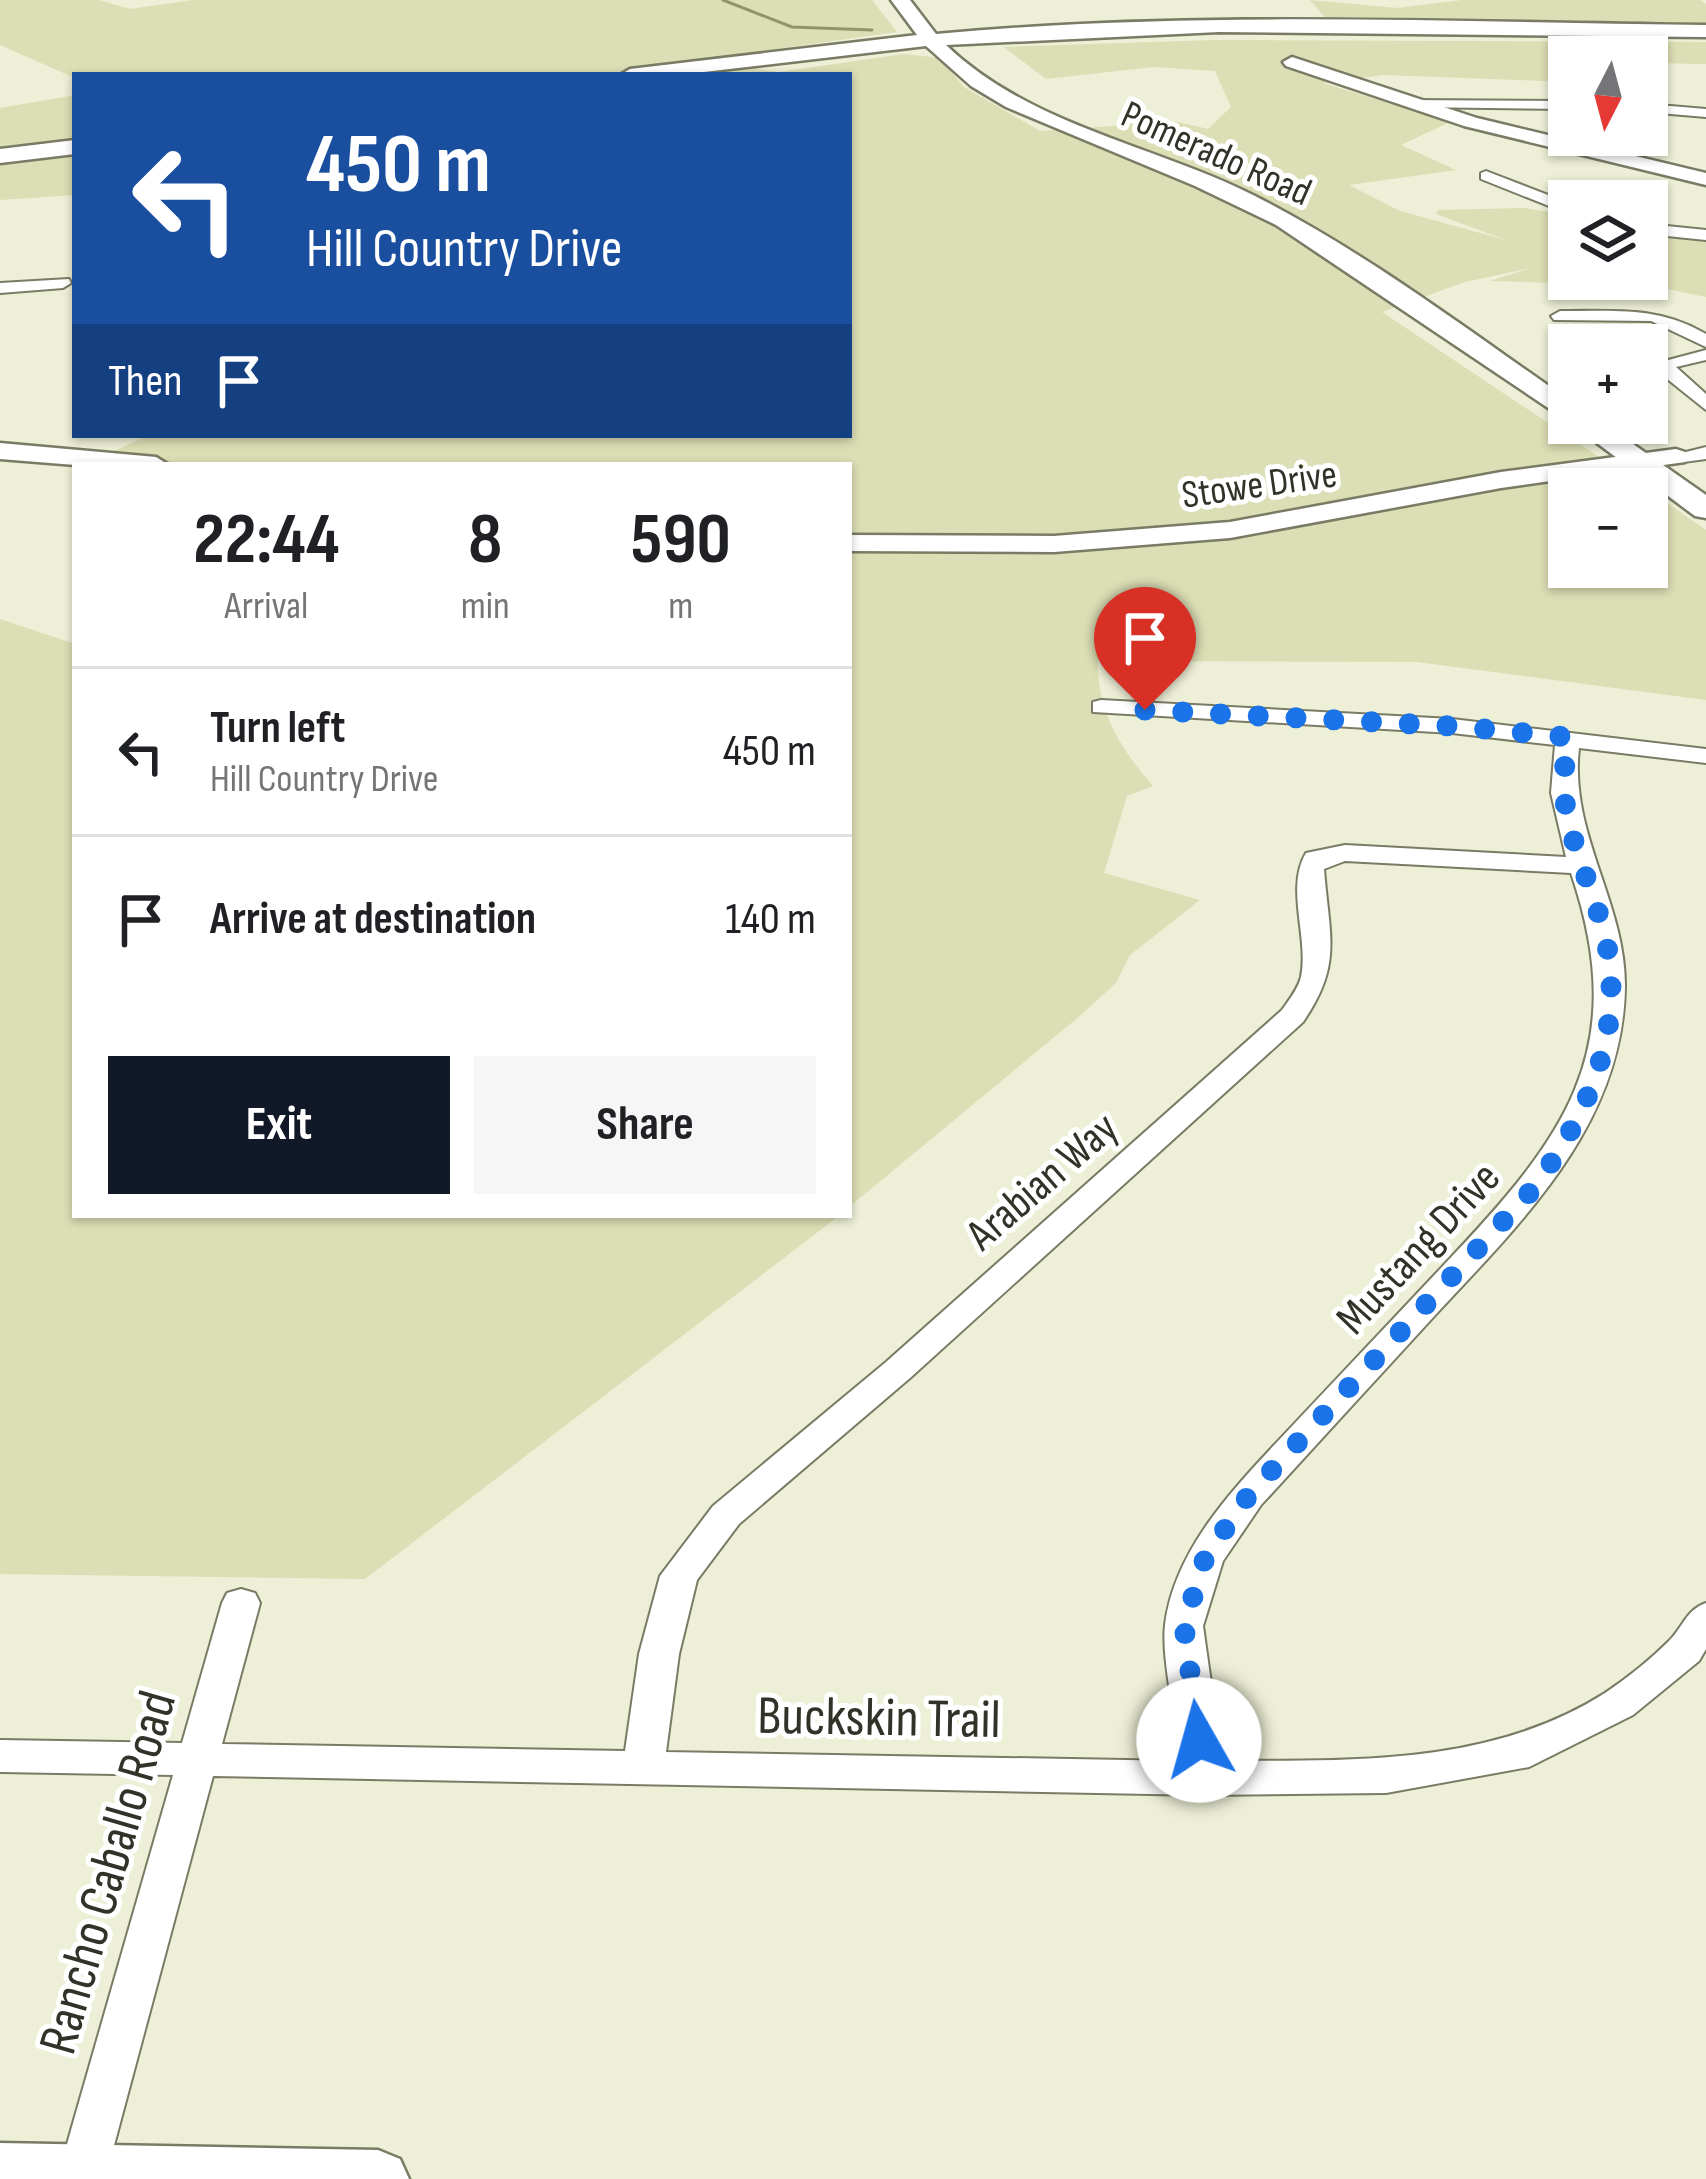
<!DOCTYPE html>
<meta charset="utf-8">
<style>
body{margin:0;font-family:"Sofia Sans Condensed",sans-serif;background:#f6f6f6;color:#202124;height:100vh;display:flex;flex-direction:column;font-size:45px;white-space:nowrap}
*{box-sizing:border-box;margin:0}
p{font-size:39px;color:#757577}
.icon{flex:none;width:66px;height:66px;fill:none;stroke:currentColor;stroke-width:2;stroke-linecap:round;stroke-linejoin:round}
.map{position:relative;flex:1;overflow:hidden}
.drawer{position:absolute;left:72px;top:462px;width:780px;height:756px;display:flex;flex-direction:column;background:#fff;border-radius:0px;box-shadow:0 3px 9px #0004}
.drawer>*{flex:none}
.guide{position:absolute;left:72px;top:72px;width:780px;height:366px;border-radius:0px;box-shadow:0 3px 9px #0004;background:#1a4fa0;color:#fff;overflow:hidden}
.needle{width:78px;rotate:186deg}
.fabs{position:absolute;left:1548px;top:36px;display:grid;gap:24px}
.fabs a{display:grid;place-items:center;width:120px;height:120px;border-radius:0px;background:#fff;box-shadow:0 3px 9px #0004;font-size:60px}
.pin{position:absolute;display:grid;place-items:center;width:102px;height:102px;color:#fff;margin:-123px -51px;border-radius:50% 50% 50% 0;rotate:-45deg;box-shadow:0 0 12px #0007}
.pin .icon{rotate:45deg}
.me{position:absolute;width:132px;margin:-66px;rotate:353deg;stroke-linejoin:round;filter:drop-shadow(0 0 9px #0008)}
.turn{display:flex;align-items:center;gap:42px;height:252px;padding:0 36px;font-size:54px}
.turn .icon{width:156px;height:156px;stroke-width:2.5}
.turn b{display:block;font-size:84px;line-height:102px}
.then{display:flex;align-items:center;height:114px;padding:0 36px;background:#0003;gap:24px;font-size:45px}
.eta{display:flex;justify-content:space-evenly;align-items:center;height:204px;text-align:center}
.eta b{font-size:72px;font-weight:700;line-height:84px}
.cta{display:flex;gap:24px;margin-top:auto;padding:24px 36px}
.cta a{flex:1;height:138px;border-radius:0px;background:#111827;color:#fff;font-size:48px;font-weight:700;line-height:138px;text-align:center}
.cta a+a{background:#f6f6f6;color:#202124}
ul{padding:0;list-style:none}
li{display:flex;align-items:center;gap:36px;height:168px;padding:0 36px;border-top:3px solid #e0e0e0}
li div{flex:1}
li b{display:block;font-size:45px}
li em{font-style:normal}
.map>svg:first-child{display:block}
</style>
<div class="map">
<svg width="1706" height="2179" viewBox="0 0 1706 2179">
<rect width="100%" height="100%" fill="#edefd6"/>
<!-- green -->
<g fill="#dcdeb5">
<path d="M0,0H99L130,9L193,0H872L897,32L699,60L779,72L904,54L940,58L964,87L1040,131L1114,126L1143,114L1208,129L1231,107L1215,71L1154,67L1046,79L1004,47L1213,40L1706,42V64L1647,63V57H1569V82L1384,75L1323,83L1450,122L1401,145L1456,170L1349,185L1400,211L1506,240L1436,214L1438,210L1524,208L1569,215V279H1647V231L1706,240V297L1653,286L1490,281L1531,268L1465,282L1382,312L1647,489H1569V567H1647V489L1706,530V700L1417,662L1098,661C1097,711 1120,748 1153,786L1127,796L1104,873L1200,900L1130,955L1116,983L1081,1015L849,1207V465H83L149,435H849V75L75,78L0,45Z"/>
<path d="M1310,0L1397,8L1462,0H1700L1706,4V27L1330,23Z"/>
<path d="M75,95V195L0,200V108Z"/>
<path d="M0,619L75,644V1215H840L365,1579L0,1574Z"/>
</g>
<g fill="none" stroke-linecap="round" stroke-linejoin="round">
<!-- stream -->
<path stroke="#939467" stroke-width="3" d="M723,0L792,27L872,30"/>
<defs>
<g id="street">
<path d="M1407,100L1569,101V109L1412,107Z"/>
<path d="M1647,104L1706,109V117L1647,112Z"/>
<path d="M1486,171L1569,203V214L1481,179V173Z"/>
<path d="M1647,224L1706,230V240L1647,234Z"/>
<path d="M69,279L71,283L63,288L0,293V283Z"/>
<path d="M1560,311C1614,311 1659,306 1706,334V347L1651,321L1554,320L1551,316Z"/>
<path d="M1706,350V360L1676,367L1706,394V410L1661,374L1657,363Z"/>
<path d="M1706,447V459L1676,463L1666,457Z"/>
<path d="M1101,700L1452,719L1706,749V763L1579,748C1569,834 1626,903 1625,987C1623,1129 1516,1227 1427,1324C1372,1384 1316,1445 1261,1505L1223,1561L1203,1626L1222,1761C1353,1760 1490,1766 1605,1693C1626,1679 1651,1659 1669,1641C1683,1627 1686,1610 1706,1603V1649L1699,1661L1633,1715L1529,1767L1386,1793L1204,1795L213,1776L105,2179H57L173,1775L0,1772V1740L182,1743L222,1603L227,1593L241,1589L255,1593L260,1603L222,1744L625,1751L639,1654L660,1576L713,1506L886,1362L1282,1010C1289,1000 1298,989 1301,977C1309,938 1285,888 1306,853L1345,845L1566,857L1551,793L1555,745L1452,733L1093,712V702ZM1345,861L1571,873C1633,1055 1561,1141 1441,1268C1387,1326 1332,1383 1278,1441C1230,1492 1174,1552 1165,1625C1161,1658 1177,1725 1181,1761L666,1752L679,1654L697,1580L739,1524L910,1378L1303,1022C1343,964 1329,936 1324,869Z"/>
</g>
<g id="secondary">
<path d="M1292,57L1477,118L1706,173V185L1464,126L1286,66L1283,62Z"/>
<path d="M0,443L156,457L169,465H75L0,459Z"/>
<path d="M1676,449L1685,452L1689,457L1685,462L1501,488L1230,538L1054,552L849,551V535L1054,536L1230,522L1501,472Z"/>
<path d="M0,2143L378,2150L400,2159L409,2179H0Z"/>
</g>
<g id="primary">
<path d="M891,0H910L936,34C1192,10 1450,22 1706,25V37L1219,32L946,45C1030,126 1154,145 1255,196C1367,253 1466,329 1569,400V422L1276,225L1195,186L1006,107L971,86L926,46L678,75H620L630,69L917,35Z"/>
<path d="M75,140V154L0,163V149Z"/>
<path d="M1570,423H1603L1706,495V518L1695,516Z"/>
</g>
</defs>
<!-- street casing -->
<use href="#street" stroke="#7a7b65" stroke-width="4"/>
<!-- secondary casing -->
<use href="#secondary" stroke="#7a7b65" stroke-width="5"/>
<!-- primary casing -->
<use href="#primary" stroke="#7a7b65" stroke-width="5"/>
<!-- street -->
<use href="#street" fill="#fff" fill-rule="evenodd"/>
<!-- secondary -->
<use href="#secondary" fill="#fff" fill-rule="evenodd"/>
<!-- primary -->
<use href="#primary" fill="#fff" fill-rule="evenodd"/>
</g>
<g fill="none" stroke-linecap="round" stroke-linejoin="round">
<!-- route -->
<path stroke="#1a73e8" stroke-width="21" stroke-dasharray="0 37.8" d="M1145,710L1452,726L1568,737C1567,755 1562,776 1564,793C1569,846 1597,895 1607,946C1624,1037 1585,1118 1533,1189L1248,1496L1205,1558L1184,1626L1199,1740"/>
</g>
<g text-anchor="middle" stroke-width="10" stroke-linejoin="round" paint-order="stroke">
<!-- far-street labels -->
<g font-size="39" fill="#313228" stroke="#fff">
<text transform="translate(1217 152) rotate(24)" y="14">Pomerado Road</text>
<text transform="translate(1259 483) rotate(-8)" y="14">Stowe Drive</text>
</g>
<!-- street labels -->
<g font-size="45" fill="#313228" stroke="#fff">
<text transform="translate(1041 1180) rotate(-41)" y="16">Arabian Way</text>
<text transform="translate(1417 1247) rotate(-47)" y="16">Mustang Drive</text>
</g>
<!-- near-street labels -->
<g font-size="54" fill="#313228" stroke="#fff">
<text transform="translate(879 1716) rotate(1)" y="19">Buckskin Trail</text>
<text transform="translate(106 1872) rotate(-74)" y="19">Rancho Caballo Road</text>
</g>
</g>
</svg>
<div class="fabs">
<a><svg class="needle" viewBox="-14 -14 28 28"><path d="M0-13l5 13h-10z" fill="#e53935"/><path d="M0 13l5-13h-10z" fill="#757577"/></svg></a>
<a><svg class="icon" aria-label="layers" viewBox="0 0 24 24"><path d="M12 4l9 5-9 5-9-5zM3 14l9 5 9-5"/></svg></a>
<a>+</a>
<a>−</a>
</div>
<div class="pin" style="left:1145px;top:710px;background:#d93025"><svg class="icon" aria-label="arrive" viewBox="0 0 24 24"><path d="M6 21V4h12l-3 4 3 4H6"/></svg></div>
<svg class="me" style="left:1199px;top:1740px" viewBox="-20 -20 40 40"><circle r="19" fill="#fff"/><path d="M0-13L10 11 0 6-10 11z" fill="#1a73e8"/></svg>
<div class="guide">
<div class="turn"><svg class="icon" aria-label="left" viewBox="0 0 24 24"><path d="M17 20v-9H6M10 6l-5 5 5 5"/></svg><div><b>450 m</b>Hill Country Drive</div></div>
<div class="then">Then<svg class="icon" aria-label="arrive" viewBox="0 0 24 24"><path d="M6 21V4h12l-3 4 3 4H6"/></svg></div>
</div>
<section class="drawer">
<div class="eta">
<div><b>22:44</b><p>Arrival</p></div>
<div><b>8</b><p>min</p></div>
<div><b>590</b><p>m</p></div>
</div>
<ul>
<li><svg class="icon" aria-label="left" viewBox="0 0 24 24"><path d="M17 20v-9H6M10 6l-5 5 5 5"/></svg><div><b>Turn left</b><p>Hill Country Drive</p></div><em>450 m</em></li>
<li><svg class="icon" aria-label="arrive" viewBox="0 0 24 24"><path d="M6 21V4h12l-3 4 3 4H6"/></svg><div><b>Arrive at destination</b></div><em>140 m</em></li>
</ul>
<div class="cta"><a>Exit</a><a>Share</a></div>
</section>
</div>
